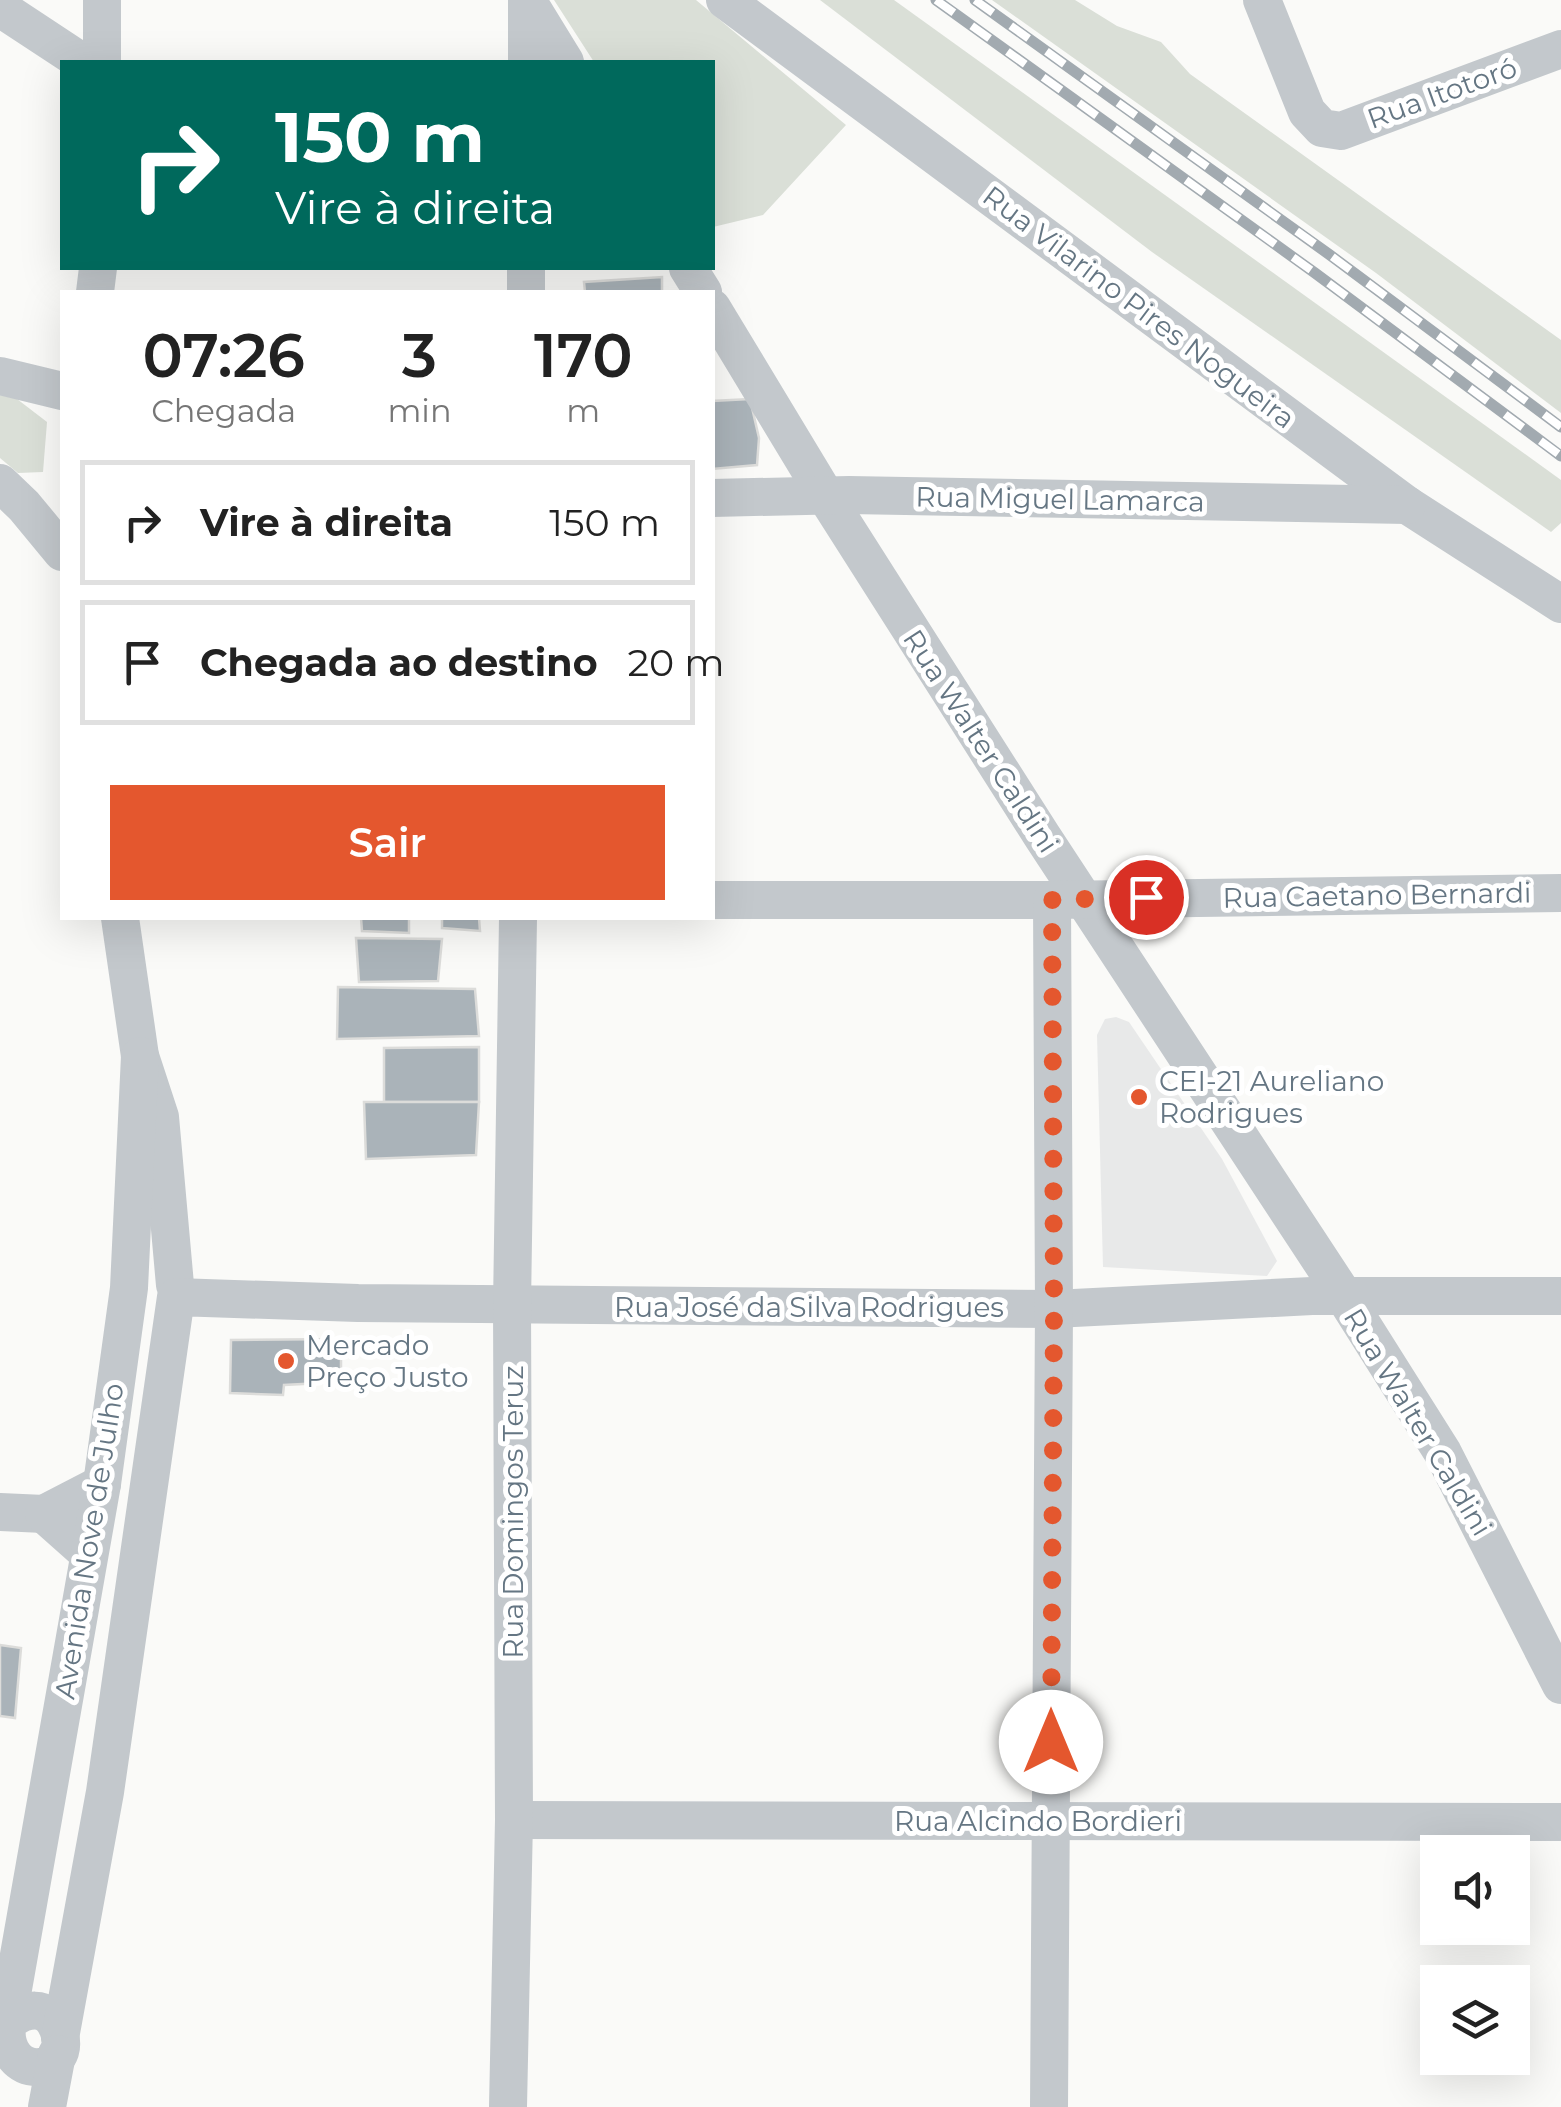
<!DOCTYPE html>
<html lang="pt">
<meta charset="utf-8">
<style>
body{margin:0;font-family:Montserrat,sans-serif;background:#f6f6f6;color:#222;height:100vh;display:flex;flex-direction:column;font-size:38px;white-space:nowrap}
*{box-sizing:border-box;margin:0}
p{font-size:32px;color:#767676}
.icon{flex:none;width:55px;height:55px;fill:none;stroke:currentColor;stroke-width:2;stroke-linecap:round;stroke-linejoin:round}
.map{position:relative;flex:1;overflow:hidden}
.panel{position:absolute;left:60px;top:290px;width:655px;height:630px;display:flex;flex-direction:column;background:#fff;border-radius:0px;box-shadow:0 10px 40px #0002}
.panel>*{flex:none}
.top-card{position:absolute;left:60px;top:60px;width:655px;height:210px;border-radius:0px;box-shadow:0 10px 40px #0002;background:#00695c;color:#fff;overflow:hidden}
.tools{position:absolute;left:1420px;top:1835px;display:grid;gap:20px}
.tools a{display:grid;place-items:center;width:110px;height:110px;border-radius:0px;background:#fff;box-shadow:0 10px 40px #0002;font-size:50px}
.pin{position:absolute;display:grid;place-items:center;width:85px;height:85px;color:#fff;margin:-42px;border:5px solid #fff;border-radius:50%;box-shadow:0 2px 10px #0007}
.me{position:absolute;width:110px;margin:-55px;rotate:0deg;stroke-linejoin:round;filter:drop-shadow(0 0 8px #0008)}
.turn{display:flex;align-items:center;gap:35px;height:210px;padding:0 50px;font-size:45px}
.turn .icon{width:130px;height:130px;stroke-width:2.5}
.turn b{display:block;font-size:70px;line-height:85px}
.eta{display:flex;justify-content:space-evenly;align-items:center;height:170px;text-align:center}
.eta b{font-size:60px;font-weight:600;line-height:70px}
.cta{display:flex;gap:20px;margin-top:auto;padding:20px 50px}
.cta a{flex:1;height:115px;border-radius:0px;background:#e4572e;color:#fff;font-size:40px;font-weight:600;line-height:115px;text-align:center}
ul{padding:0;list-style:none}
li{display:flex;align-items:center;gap:30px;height:125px;margin:0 20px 15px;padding:0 30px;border:5px solid #e0e0e0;border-radius:0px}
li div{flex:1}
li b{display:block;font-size:38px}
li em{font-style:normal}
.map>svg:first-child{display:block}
</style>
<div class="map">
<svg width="1561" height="2107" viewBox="0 0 1561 2107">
<rect width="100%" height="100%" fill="#fafaf8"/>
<!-- built -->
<path fill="#e8e9e9" d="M1116,1017L1129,1022L1222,1159L1277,1261L1267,1276L1103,1267L1097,1035L1105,1019Z"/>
<!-- green -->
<g fill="#dadfd7">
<path d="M554,0H696L846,125L763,215L713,227L712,62H594Z"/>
<path d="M820,0H894L1561,480V523L1551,532L1152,252Z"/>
<path d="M992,0H1075L1117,26L1161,42L1190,74L1561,340V413L1376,273Z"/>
<path d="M0,395L17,399L47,422L43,472L18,473L0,458Z"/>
</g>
<!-- building -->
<g fill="#aab3b9" stroke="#dcdcda" stroke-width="2.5">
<path d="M662,277V292H585L584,282Z"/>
<path d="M750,399L759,438L757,465L712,469V401Z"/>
<path d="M361,918H409V933L362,931Z"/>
<path d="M442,918H479L480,931L442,928Z"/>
<path d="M356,938L442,939L438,981L359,982Z"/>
<path d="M338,987L475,989L479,1036L337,1039Z"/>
<path d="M479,1047V1102H384V1048Z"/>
<path d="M364,1102H479L476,1155L366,1159Z"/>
<path d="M341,1339V1382L284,1385L283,1395L230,1393L231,1340Z"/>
<path d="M0,1645L21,1648L15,1718L0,1716Z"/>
</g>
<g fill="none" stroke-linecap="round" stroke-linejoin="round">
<!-- street -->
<g stroke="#c3c8cc" stroke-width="38">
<path d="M527,0L565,62"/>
<path d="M527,0V62"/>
<path d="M725,0L1407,505L1561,604"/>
<path d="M1262,0L1307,112L1322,128L1341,131L1561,49"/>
<path d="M0,8L82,62"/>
<path d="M102,62V0"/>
<path d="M688,268L703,292"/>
<path d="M95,292L98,268"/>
<path d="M526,292V268"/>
<path d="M712,308L825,495L1042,836L1344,1296L1443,1453L1561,1685"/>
<path d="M0,376L62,391"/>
<path d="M0,483L24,506L62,552"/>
<path d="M712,498L849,495L1407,505"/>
<path d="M712,900H1052L1561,893"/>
<path d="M120,918L140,1056L160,1117L175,1285"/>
<path d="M0,1512L44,1514"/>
<path d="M89,1554L44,1514L102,1484"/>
<path d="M514,1820L1561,1822"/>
<path d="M7,2023C24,2008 48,2003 58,2029C77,2078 0,2084 7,2023L102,1484L129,1288L140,1056"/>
<path d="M60,2038L105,1792L176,1297L358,1303L1054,1309L1312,1296H1561"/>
<path d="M47,2107L57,2054"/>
<path d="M508,2107L514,1820L512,1305L518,918"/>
<path d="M1049,2107L1054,1309L1052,900"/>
</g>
<defs>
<g id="rail">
<path d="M936,0L1315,273L1561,456"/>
<path d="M975,0L1330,255L1561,427"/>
</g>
</defs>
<!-- rail casing -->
<use href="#rail" stroke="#a2aab0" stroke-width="11"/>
<!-- rail -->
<use href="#rail" stroke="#fff" stroke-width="8" stroke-dasharray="22" stroke-linecap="butt"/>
</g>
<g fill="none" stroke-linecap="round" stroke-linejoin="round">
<!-- route -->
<path stroke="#e4572e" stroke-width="18" stroke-dasharray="0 32.4" d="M1051,1742L1054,1309L1052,900L1146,897"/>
</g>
<!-- markers -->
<g fill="#e4572e" stroke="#fff" stroke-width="4">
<circle cx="1139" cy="1097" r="10"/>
<circle cx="286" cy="1361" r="10"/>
</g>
<g text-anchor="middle" stroke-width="10" stroke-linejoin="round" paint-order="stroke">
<!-- street labels -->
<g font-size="28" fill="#657683" stroke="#fff">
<text transform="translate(1442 93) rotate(-20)" y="10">Rua Itotoró</text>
<text transform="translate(1139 307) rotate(37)" y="10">Rua Vilarino Pires Nogueira</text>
<text transform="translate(1060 499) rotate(1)" y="10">Rua Miguel Lamarca</text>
<text transform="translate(981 741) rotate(57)" y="10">Rua Walter Caldini</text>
<text transform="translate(1377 895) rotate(-1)" y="10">Rua Caetano Bernardi</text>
<text x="809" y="1317">Rua José da Silva Rodrigues</text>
<text transform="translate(1418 1422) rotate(59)" y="10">Rua Walter Caldini</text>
<text transform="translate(513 1512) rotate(-90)" y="10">Rua Domingos Teruz</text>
<text transform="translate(89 1541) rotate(-81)" y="10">Avenida Nove de Julho</text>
<text x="1038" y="1831">Rua Alcindo Bordieri</text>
</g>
<!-- poi labels -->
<g font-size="28" fill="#657683" stroke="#fff" text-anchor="start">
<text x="1159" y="1091">CEI-21 Aureliano<tspan x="1159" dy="32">Rodrigues</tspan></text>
<text x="306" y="1355">Mercado<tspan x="306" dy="32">Preço Justo</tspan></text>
</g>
</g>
</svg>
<div class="tools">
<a><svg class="icon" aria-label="sound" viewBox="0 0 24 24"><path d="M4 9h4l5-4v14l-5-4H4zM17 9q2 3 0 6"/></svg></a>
<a><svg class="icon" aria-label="layers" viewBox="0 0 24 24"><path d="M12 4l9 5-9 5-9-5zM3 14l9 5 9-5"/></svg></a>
</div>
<div class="pin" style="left:1146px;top:897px;background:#d93025"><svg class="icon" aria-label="arrive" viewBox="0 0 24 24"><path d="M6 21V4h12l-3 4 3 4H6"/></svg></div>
<svg class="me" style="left:1051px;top:1742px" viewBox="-20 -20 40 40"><circle r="19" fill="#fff"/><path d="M0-13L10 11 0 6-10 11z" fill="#e4572e"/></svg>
<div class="top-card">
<div class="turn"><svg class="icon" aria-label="right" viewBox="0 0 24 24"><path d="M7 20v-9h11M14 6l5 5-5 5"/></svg><div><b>150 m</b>Vire à direita</div></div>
</div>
<section class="panel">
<div class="eta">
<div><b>07:26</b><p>Chegada</p></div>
<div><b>3</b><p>min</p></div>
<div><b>170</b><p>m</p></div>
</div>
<ul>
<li><svg class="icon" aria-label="right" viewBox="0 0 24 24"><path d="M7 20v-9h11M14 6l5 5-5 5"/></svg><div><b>Vire à direita</b></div><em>150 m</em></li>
<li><svg class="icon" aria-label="arrive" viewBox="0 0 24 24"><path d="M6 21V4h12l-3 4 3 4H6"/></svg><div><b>Chegada ao destino</b></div><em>20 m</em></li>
</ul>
<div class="cta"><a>Sair</a></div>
</section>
</div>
